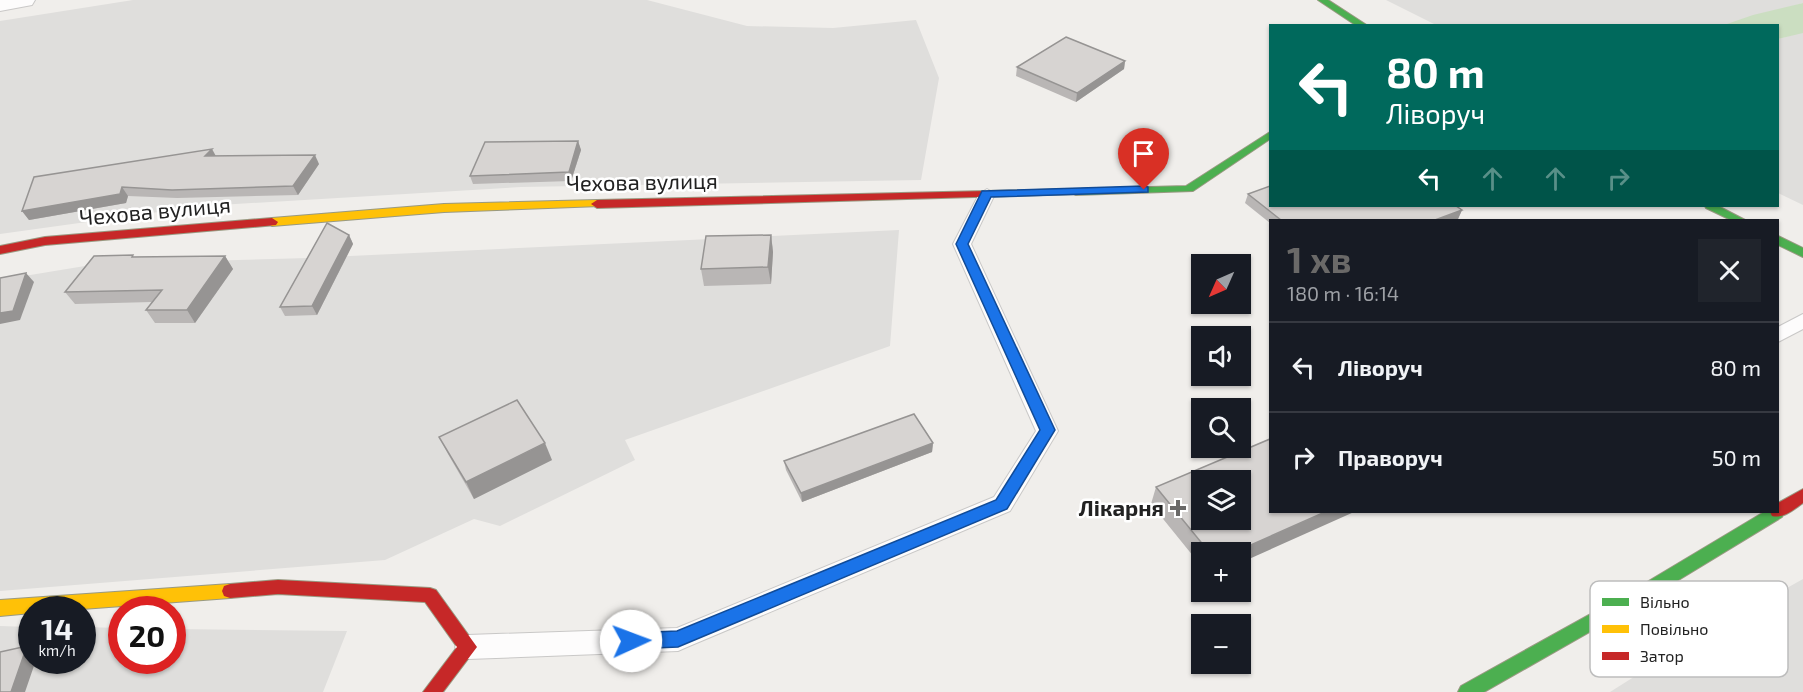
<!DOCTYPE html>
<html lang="uk">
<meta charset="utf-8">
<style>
body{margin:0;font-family:"Exo 2",sans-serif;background:#20242c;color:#f1f3f6;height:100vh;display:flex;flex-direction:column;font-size:22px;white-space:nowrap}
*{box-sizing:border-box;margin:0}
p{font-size:20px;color:#9ea1a6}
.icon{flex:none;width:33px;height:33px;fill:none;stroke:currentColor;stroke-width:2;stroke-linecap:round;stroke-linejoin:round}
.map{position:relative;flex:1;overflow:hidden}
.side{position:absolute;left:1269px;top:219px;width:510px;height:294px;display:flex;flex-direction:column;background:#171b24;border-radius:0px;box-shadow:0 2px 4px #0004}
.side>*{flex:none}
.top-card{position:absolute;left:1269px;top:24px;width:510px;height:183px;border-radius:0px;box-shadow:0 2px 4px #0004;background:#00695c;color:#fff;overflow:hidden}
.needle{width:39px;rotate:225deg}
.buttons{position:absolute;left:1191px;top:254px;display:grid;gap:12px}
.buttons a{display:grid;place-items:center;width:60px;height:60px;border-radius:0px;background:#171b24;box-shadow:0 2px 4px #0004;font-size:30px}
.speed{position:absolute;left:18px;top:596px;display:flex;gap:12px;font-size:30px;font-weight:700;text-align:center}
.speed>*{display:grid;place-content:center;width:78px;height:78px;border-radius:50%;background:#171b24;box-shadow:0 2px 4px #0004;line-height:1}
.speed small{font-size:15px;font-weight:400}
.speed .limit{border:9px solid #d22;background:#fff;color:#111}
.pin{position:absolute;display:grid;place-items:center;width:51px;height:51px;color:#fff;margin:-62px -26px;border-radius:50% 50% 50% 0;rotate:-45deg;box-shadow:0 0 6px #0007}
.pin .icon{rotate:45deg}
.me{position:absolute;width:66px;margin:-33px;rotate:88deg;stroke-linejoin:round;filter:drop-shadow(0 0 4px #0008)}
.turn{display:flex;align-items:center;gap:21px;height:126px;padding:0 18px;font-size:27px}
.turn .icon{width:78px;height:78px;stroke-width:2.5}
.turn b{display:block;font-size:42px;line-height:51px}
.lanes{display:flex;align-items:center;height:57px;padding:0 18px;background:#0003;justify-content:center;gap:30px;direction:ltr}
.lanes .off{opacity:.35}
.round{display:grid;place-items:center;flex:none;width:63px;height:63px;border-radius:0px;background:#20242c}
.summary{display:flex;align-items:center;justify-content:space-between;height:102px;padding:0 18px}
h1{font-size:36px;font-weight:700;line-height:45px;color:#6a6968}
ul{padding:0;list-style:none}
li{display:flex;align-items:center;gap:18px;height:90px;padding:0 18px;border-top:2px solid #363941}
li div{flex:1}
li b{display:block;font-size:22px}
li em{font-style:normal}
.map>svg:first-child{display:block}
</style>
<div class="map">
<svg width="1803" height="692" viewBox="0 0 1803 692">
<rect width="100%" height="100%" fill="#f0eeeb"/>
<!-- residential -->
<g fill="#dfdedc">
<path d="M133,0H647L747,26L833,28L916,20L939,78L921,180L521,187L202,206L0,234V21Z"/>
<path d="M1386,0H1803V3L1727,25L1438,26Z"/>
<path d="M1803,32V205L1778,193V39Z"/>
<path d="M899,230L890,346L625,440L635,460L500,526L474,519L385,560L0,591V280L97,264L308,258Z"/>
<path d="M1803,579V692H1610L1675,651Z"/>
<path d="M0,626L31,627L32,660H82L83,627L121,628L122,660H172L173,629L347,631L323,692H0Z"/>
</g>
<!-- forest -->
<path fill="#cbdec1" d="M1803,3V33L1778,39V26L1724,25L1753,15Z"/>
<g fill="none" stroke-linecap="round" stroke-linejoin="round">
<defs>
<g id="lane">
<path d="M987,189L995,194L971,244L1058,431L1010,511L687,647L678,651L468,659L459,655L455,647L459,639L468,635L677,628L994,497L1036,431L953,244L979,194Z"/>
<path d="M1803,314V329L1778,342V327Z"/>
</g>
<path id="street" d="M0,0H35L32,5L0,11Z"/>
<g id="fast">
<path d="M1318,0H1328L1368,26H1357Z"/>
<path d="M1270,132V139L1193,191L1076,195L1070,192L1076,189L1186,186Z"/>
<path d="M1705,206H1718L1745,220H1731L1706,208Z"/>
<path d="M1778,236L1803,248V257L1778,245Z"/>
<path d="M1778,506L1782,507L1784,512L1782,517L1644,601L1484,692H1458L1461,686L1632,591L1764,512H1778Z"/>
</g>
<g id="slow">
<path d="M597,200L603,204L601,206L444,212L272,226L266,222L272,218L444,204Z"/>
<path d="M230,584L236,586L238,591L236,596L230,598L82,609H32V613L0,616V600Z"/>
</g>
<g id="jam">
<path d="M1076,189L1080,190V194L597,208L591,204L597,200Z"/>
<path d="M272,218L278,222L276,225L45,245L0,254V246L45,237Z"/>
<path d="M1803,489V503C1794,509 1784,519 1772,516L1770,512H1778V503Z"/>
<path d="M278,580L430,588L436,590L477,647L443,692H423L457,647L425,602L278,594L230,598L224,596L222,591L224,586L230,584Z"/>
</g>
</defs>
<!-- lane casing -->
<use href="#lane" stroke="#c9c8c7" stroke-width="2"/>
<!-- street casing -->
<use href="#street" stroke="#c9c8c7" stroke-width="2"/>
<!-- fast casing -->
<use href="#fast" stroke="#999a82" stroke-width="2"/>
<!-- slow casing -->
<use href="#slow" stroke="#999a82" stroke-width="2"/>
<!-- jam casing -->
<use href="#jam" stroke="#999a82" stroke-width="2"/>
<!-- lane -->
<use href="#lane" fill="#fdfcfc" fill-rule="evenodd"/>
<!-- street -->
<use href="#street" fill="#fdfcfc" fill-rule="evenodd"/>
<!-- fast -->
<use href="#fast" fill="#4caf50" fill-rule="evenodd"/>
<!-- slow -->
<use href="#slow" fill="#ffc107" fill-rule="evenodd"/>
<!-- jam -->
<use href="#jam" fill="#c62828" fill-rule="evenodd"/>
</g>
<!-- wall -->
<g fill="#b9b6b5">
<path d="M1125,61L1124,69L1076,102L1016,76L1017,67Z"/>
<path d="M578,141L581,150L571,181L473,184L470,176Z"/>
<path d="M216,156L319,164L298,195L177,198L128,196L126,203L29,220L22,211Z"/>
<path d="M1248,194L1462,210L1458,219L1454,220H1270V223L1245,203Z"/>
<path d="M349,235L353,244L317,315L285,316L280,307Z"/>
<path d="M771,235L773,252L771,284L704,286L701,269Z"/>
<path d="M225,256L233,269L195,323H155L146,310L152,302L75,304L65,292L134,257Z"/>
<path d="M439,437L552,460L474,499L448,454Z"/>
<path d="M933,443L932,452L802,502L786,470L784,461Z"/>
<path d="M1156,487L1240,552H1202V567L1151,504Z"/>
</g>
<!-- shaded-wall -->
<g fill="#969493">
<path d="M1125,61L1124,69L1076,102L1077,93Z"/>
<path d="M578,141L581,150L571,181L569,172Z"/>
<path d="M212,149L217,158L205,156Z"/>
<path d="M315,155L319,164L298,195L293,186Z"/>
<path d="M122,187L128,196L126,203L29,220L22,211Z"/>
<path d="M1462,210L1458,219L1454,220H1435Z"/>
<path d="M349,235L353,244L317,315L312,306Z"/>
<path d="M771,235L773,252L771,284L768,267Z"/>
<path d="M225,256L233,269L195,323L187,310Z"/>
<path d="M26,273L34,282L20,320L0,324V313Z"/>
<path d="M545,443L552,460L474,499L466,482Z"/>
<path d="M933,443L932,452L802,502L801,493Z"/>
<path d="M1325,512H1354L1240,563V552H1235Z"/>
<path d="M27,646L32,649V660H36L25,692H11Z"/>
</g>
<!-- building -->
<g fill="#d7d4d2" stroke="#969493" stroke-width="1.5" fill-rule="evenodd">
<path d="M1066,37L1125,61L1077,93L1017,67Z"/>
<path d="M578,141L569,172L470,176L485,142Z"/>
<path d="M212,149L205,156L315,155L293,186L172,190L122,187L120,194L22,211L34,177Z"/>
<path d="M1270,186V206H1456L1462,210L1435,220H1281L1248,194Z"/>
<path d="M327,223L349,235L312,306L280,307Z"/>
<path d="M771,235L768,267L701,269L706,236Z"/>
<path d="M133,255L132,257L225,256L187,310H146L162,290L65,292L94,256Z"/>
<path d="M26,273L13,311L0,313V278Z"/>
<path d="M517,400L545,443L466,482L439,437Z"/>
<path d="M914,414L933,443L801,493L784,461Z"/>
<path d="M1270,439V512H1325L1235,552H1209L1156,487ZM1202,480H1240V519H1202Z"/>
<path d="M27,646L11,692H0V652Z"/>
</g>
<!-- route -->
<path fill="#1a73e8" stroke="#114b97" stroke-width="1.5" d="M1144,186L1148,187V192L991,197L968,244L1055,430L1007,509L678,647L631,649L625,647L622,641L625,635L631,633L677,631L996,500L1040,430L956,244L982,191Z"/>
<!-- markers -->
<path fill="#6a6968" stroke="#fff" stroke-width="2" d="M1175 499h6v6h6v6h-6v6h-6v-6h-6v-6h6z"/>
<g text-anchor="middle" stroke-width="5" stroke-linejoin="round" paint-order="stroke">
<!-- street labels -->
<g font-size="22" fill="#222" stroke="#fff">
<text transform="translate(642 182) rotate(-1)" y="8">Чехова вулиця</text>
<text transform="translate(155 211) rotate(-5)" y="8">Чехова вулиця</text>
</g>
<!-- poi labels -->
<g font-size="22" font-weight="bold" fill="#222" stroke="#fff" text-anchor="end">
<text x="1164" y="516">Лікарня</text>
</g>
</g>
<!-- legend -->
<rect x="1590" y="581" width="198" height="96" rx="9" fill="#fff" stroke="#bdbdbd" stroke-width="1.5"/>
<rect x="1602" y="598" width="27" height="8" fill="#4caf50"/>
<rect x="1602" y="625" width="27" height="8" fill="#ffc107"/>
<rect x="1602" y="652" width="27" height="8" fill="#c62828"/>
<g font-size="16" fill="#222">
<text x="1640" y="608">Вільно</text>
<text x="1640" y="635">Повільно</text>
<text x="1640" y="662">Затор</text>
</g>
</svg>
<div class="buttons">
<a><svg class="needle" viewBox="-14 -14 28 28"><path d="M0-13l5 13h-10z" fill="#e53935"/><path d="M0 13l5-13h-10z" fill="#9ea1a6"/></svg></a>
<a><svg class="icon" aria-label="sound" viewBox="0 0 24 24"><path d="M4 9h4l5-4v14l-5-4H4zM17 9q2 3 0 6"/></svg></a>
<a><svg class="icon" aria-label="search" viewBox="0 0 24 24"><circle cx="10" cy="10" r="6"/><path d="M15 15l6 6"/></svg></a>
<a><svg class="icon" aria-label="layers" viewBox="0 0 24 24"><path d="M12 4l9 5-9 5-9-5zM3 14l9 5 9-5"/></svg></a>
<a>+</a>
<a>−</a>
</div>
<div class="speed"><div>14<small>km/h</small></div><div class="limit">20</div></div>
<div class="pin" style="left:1144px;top:190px;background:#d93025"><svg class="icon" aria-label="arrive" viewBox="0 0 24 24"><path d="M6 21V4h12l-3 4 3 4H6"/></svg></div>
<svg class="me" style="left:631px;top:641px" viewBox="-20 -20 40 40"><circle r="19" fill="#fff"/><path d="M0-13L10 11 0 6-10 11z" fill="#1a73e8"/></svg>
<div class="top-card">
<div class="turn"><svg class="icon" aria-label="left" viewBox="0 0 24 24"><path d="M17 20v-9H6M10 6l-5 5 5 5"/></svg><div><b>80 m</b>Ліворуч</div></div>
<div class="lanes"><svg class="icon" aria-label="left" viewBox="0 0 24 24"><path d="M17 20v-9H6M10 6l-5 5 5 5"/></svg><svg class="icon off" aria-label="ahead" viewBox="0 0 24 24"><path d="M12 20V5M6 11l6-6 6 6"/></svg><svg class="icon off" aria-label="ahead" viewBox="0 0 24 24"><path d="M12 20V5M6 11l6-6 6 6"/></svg><svg class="icon off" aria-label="right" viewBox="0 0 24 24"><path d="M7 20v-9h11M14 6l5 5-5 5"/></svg></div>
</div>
<section class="side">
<div class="summary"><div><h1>1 хв</h1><p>180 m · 16:14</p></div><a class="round"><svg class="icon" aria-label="close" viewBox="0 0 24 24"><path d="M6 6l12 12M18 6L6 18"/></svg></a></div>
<ul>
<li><svg class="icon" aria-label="left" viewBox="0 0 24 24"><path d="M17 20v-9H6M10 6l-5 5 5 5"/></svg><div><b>Ліворуч</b></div><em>80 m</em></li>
<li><svg class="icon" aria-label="right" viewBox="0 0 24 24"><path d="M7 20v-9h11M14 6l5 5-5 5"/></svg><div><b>Праворуч</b></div><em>50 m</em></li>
</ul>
</section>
</div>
